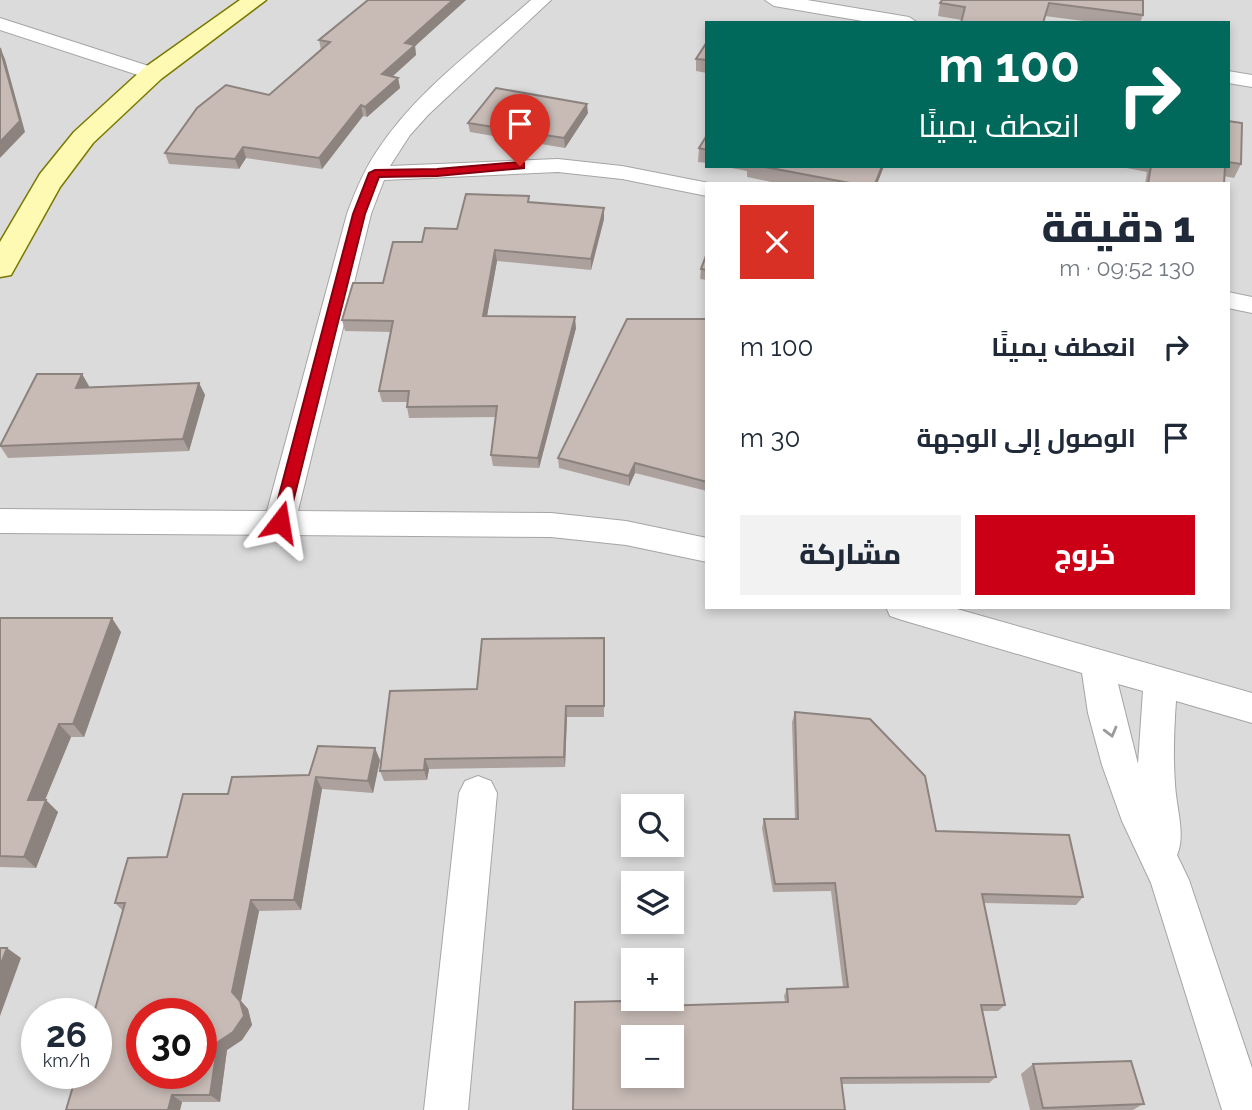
<!DOCTYPE html>
<html lang="ar">
<meta charset="utf-8">
<style>
body{margin:0;font-family:Raleway,Cairo,sans-serif;background:#f2f2f3;color:#1f2937;direction:rtl;height:100vh;display:flex;flex-direction:column;font-size:26px;white-space:nowrap}
*{box-sizing:border-box;margin:0}
p{font-size:23px;color:#747a83}
.icon{flex:none;width:38px;height:38px;fill:none;stroke:currentColor;stroke-width:2;stroke-linecap:round;stroke-linejoin:round}
.map{position:relative;flex:1;overflow:hidden;direction:ltr}
.panel{position:absolute;left:705px;top:182px;width:525px;height:427px;display:flex;flex-direction:column;background:#fff;border-radius:0px;box-shadow:0 4px 10px #0003;direction:rtl}
.panel>*{flex:none}
.banner{position:absolute;left:705px;top:21px;width:525px;height:147px;border-radius:0px;box-shadow:0 4px 10px #0003;direction:rtl;background:#00695c;color:#fff;overflow:hidden}
.tools{position:absolute;left:621px;top:794px;display:grid;gap:14px}
.tools a{display:grid;place-items:center;width:63px;height:63px;border-radius:0px;background:#fff;box-shadow:0 4px 10px #0003;font-size:35px}
.speed{position:absolute;left:21px;top:998px;display:flex;gap:14px;font-size:35px;font-weight:700;text-align:center}
.speed>*{display:grid;place-content:center;width:91px;height:91px;border-radius:50%;background:#fff;box-shadow:0 4px 10px #0003;line-height:1}
.speed small{font-size:18px;font-weight:400}
.speed .limit{border:10px solid #d22;background:#fff;color:#111}
.pin{position:absolute;display:grid;place-items:center;width:60px;height:60px;color:#fff;margin:-72px -30px;border-radius:50% 50% 50% 0;rotate:-45deg;box-shadow:0 0 7px #0007}
.pin .icon{rotate:45deg}
.me{position:absolute;width:77px;margin:-38px;rotate:14deg;stroke-linejoin:round;filter:drop-shadow(0 0 5px #0008)}
.turn{display:flex;align-items:center;gap:24px;height:147px;padding:0 35px;font-size:32px}
.turn .icon{width:91px;height:91px;stroke-width:2.5}
.turn b{display:block;font-size:49px;line-height:60px}
.round{display:grid;place-items:center;flex:none;width:74px;height:74px;border-radius:0px;background:#f2f2f3}
.headline{display:flex;align-items:center;justify-content:space-between;height:119px;padding:0 35px}
h1{font-size:42px;font-weight:800;line-height:52px}
.action{display:flex;gap:14px;margin-top:auto;padding:14px 35px}
.action a{flex:1;height:80px;border-radius:0px;background:#cb0016;color:#fff;font-size:28px;font-weight:800;line-height:80px;text-align:center}
.action a+a{background:#f2f2f3;color:#1f2937}
ul{padding:0;list-style:none}
li{display:flex;align-items:center;gap:21px;height:91px;padding:0 35px}
li div{flex:1}
li b{display:block;font-size:26px}
li em{font-style:normal}
.map>svg:first-child{display:block}
</style>
<div class="map">
<svg width="1252" height="1110" viewBox="0 0 1252 1110">
<rect width="100%" height="100%" fill="#f0eae3"/>
<!-- residential -->
<path fill="#dcdbdb" fill-rule="evenodd" d="M0,0H1252V1110H0ZM707,23H1228V166H707ZM707,184H1228V607H707ZM634,807H672V845H634ZM634,884H672V922H634ZM634,961H672V999H634ZM37,1013H96V1073H37ZM142,1013H201V1073H142ZM634,1038H672V1076H634Z"/>
<g fill="none" stroke-linecap="round" stroke-linejoin="round">
<defs>
<g id="street">
<path d="M531,0H551L428,115L410,135L390,166L558,159L622,166L714,184H707V196L622,179L558,172L384,180L371,214L298,511L551,513L626,521L707,538V562L626,545L551,537L0,533V509L267,511L347,214C355,192 364,170 377,151C416,91 478,47 531,0Z"/>
<path d="M765,0H807L909,17L918,23H874L774,6Z"/>
<path d="M0,18L158,69L161,73L158,77H144L0,30Z"/>
<path d="M1228,71L1252,75V87L1228,83Z"/>
<path d="M1228,292L1252,297V313L1228,308Z"/>
<path d="M886,607H950L1252,693V723L1176,701C1174,729 1173,757 1175,784C1176,807 1186,835 1177,855L1189,880L1252,1068V1110H1222L1151,883L1122,821L1102,765L1088,713L1082,673L902,620L890,616ZM1118,684L1143,691L1138,764Z"/>
<path d="M478,776L491,781L497,793L468,1110H424L459,793L465,781Z"/>
</g>
<path id="secondary" d="M240,0H266L161,79L93,143L60,187L11,275L0,277V242L40,174L74,132L144,68Z"/>
</defs>
<!-- street casing -->
<use href="#street" stroke="#a5a5a5" stroke-width="2"/>
<!-- secondary casing -->
<use href="#secondary" stroke="#797900" stroke-width="3"/>
<!-- street -->
<use href="#street" fill="#fff" fill-rule="evenodd"/>
<!-- secondary -->
<use href="#secondary" fill="#fefab3" fill-rule="evenodd"/>
</g>
<!-- wall -->
<g fill="#aca19d">
<path d="M368,0H466L415,46L416,55L393,76L398,78L400,88L367,117L363,116L322,169L246,158L239,169L169,164L165,153L269,95L321,50L319,40Z"/>
<path d="M1143,0V15L1140,23H1099L1045,16L962,20L938,16L940,3Z"/>
<path d="M707,42V73L696,71V59Z"/>
<path d="M588,113L565,148L470,132L468,123Z"/>
<path d="M1228,121L1241,164L1234,178L1224,176V184H1145L1147,172L1116,166H1228Z"/>
<path d="M707,135V163L698,162L699,148Z"/>
<path d="M721,166H884L877,184H781L747,177V171Z"/>
<path d="M529,196V202L604,208V219L591,270L497,261L487,316L576,328L539,468L493,466L491,455L496,417L409,418L407,407L408,402H382L379,391L391,332L345,331L342,320L383,283L422,242L457,229Z"/>
<path d="M707,253V280L700,279L701,269Z"/>
<path d="M707,319V491L635,473L629,486L559,468L558,458Z"/>
<path d="M82,374L89,387L199,383L205,395L189,451L8,458L0,446Z"/>
<path d="M0,618L121,632L84,737H71L45,800L58,812L36,868L0,867Z"/>
<path d="M604,638V717H567L565,767L429,769L427,780L384,781L380,771L477,689Z"/>
<path d="M795,712L936,831L1083,897L1076,905L984,903L1005,1005L998,1011H983L996,1077L989,1083L842,1084L625,1007L785,1002L784,996L787,989L843,987L831,891L773,892L762,828L764,819H795L792,722Z"/>
<path d="M380,760L373,793L322,789L301,910L259,911L241,1001L248,1009L252,1025L242,1040L227,1050L220,1102H182L180,1110H66L123,911L115,903L167,857L228,794Z"/>
<path d="M1033,1064L1143,1104L1133,1110H1030L1021,1074Z"/>
</g>
<!-- shaded-wall -->
<g fill="#8c837f">
<path d="M453,0H466L415,46L416,55L384,84L382,74L405,43Z"/>
<path d="M0,48L5,59L25,132L0,158Z"/>
<path d="M398,78L400,88L367,117L365,107Z"/>
<path d="M587,104L588,113L565,148L564,138Z"/>
<path d="M361,105L363,116L322,169L319,158Z"/>
<path d="M243,147L246,158L239,169L235,159Z"/>
<path d="M882,166H884L877,184H875Z"/>
<path d="M604,208V219L591,270V259Z"/>
<path d="M495,250L497,261L485,327L483,316Z"/>
<path d="M575,317L576,328L539,468L538,458Z"/>
<path d="M82,374L89,386L83,400L76,388Z"/>
<path d="M199,383L205,395L189,451L183,439Z"/>
<path d="M635,463V473L629,486V476Z"/>
<path d="M112,618L121,632L84,737L73,724Z"/>
<path d="M566,706L567,717L565,767L564,757Z"/>
<path d="M59,724L71,737L40,812L28,800Z"/>
<path d="M375,748L380,760L373,793L368,781Z"/>
<path d="M425,759L429,769L427,780L424,770Z"/>
<path d="M316,777L322,789L301,910L294,900Z"/>
<path d="M46,800L58,812L36,868L24,857Z"/>
<path d="M251,900L259,911L241,1001L248,1009L252,1025L242,1040L227,1050L220,1102L210,1095L218,1042L232,992Z"/>
<path d="M7,948L21,958L0,1016V966Z"/>
<path d="M172,1095L182,1102L180,1110H168Z"/>
</g>
<!-- building -->
<g fill="#c8bbb6" stroke="#8c837f" stroke-width="2" fill-rule="evenodd">
<path d="M368,0H453L405,43L415,45L382,74L398,78L365,107L361,105L319,158L243,147L235,159L165,153L197,108L226,85L269,95L330,42L319,40Z"/>
<path d="M942,0H1143V15L1049,3L1043,23H961L965,7L940,3Z"/>
<path d="M707,42V60L696,59Z"/>
<path d="M0,48L20,121L0,142Z"/>
<path d="M496,88L587,104L564,138L468,123Z"/>
<path d="M1228,121L1242,123L1241,164L1228,162Z"/>
<path d="M707,135V150L699,148Z"/>
<path d="M760,166H882L875,184H855Z"/>
<path d="M1151,166H1225L1224,184H1148Z"/>
<path d="M466,194L529,196L528,202L604,208L591,259L495,250L483,316L575,317L538,458L491,455L497,406L407,407L409,391H379L393,321L342,320L353,283H383L393,242H422L425,228L457,229Z"/>
<path d="M707,253V270L701,269Z"/>
<path d="M627,319H707V482L635,463L629,476L558,458Z"/>
<path d="M37,374H82L76,388L199,383L183,439L0,446Z"/>
<path d="M0,618H112L73,724H59L28,800H46L24,857L0,856Z"/>
<path d="M604,638V706H566L564,757L425,759L424,770L380,771L390,691L477,689L482,639Z"/>
<path d="M795,712L870,719L925,776L936,831L1069,835L1083,897L982,894L1005,1005H981L996,1077L841,1078L845,1110H573L575,1002L625,1001V1007L788,1002L787,989L848,987L835,883L775,884L764,819H798ZM634,1038H672V1076H634Z"/>
<path d="M318,746L375,748L368,781L316,777L294,900H251L232,992L240,1001L244,1016L233,1032L218,1042L210,1095H172L168,1110H66L77,1073H96V1013H94L125,903H115L128,858L167,857L183,794H228L232,777L309,775ZM142,1013H201V1073H142Z"/>
<path d="M0,948H7L0,966Z"/>
<path d="M1131,1061L1144,1104L1043,1108L1033,1064Z"/>
</g>
<!-- one-way arrows -->
<defs><path id="oneway-chevron" d="M-2-3.5L2.5 0L-2 3.5" fill="none" stroke-width="1.6" stroke-linecap="round" stroke-linejoin="round" transform="scale(1.75)"/></defs>
<use stroke="#9a9a9a" href="#oneway-chevron" transform="translate(1111 732) rotate(75)"/>
<!-- route -->
<path fill="#cb0016" stroke="#84000e" stroke-width="2" d="M520,162L524,163V168L437,176L379,177L365,214L288,522L285,526H274L272,522L353,214L369,173L375,170L437,169Z"/>
</svg>
<div class="tools">
<a><svg class="icon" aria-label="search" viewBox="0 0 24 24"><circle cx="10" cy="10" r="6"/><path d="M15 15l6 6"/></svg></a>
<a><svg class="icon" aria-label="layers" viewBox="0 0 24 24"><path d="M12 4l9 5-9 5-9-5zM3 14l9 5 9-5"/></svg></a>
<a>+</a>
<a>−</a>
</div>
<div class="speed"><div>26<small>km/h</small></div><div class="limit">30</div></div>
<div class="pin" style="left:520px;top:166px;background:#d93025"><svg class="icon" aria-label="arrive" viewBox="0 0 24 24"><path d="M6 21V4h12l-3 4 3 4H6"/></svg></div>
<svg class="me" style="left:280px;top:522px" viewBox="-20 -20 40 40"><path d="M0-17L14 15 0 8-14 15z" fill="#cb0016" stroke="#fff" stroke-width="4"/></svg>
<div class="banner">
<div class="turn"><svg class="icon" aria-label="right" viewBox="0 0 24 24"><path d="M7 20v-9h11M14 6l5 5-5 5"/></svg><div><b>100 m</b>انعطف يمينًا</div></div>
</div>
<section class="panel">
<div class="headline"><div><h1>1 دقيقة</h1><p>130 m · 09:52</p></div><a class="round" style="background:#d93025;color:#fff"><svg class="icon" aria-label="close" viewBox="0 0 24 24"><path d="M6 6l12 12M18 6L6 18"/></svg></a></div>
<ul>
<li><svg class="icon" aria-label="right" viewBox="0 0 24 24"><path d="M7 20v-9h11M14 6l5 5-5 5"/></svg><div><b>انعطف يمينًا</b></div><em>100 m</em></li>
<li><svg class="icon" aria-label="arrive" viewBox="0 0 24 24"><path d="M6 21V4h12l-3 4 3 4H6"/></svg><div><b>الوصول إلى الوجهة</b></div><em>30 m</em></li>
</ul>
<div class="action"><a>خروج</a><a>مشاركة</a></div>
</section>
</div>
